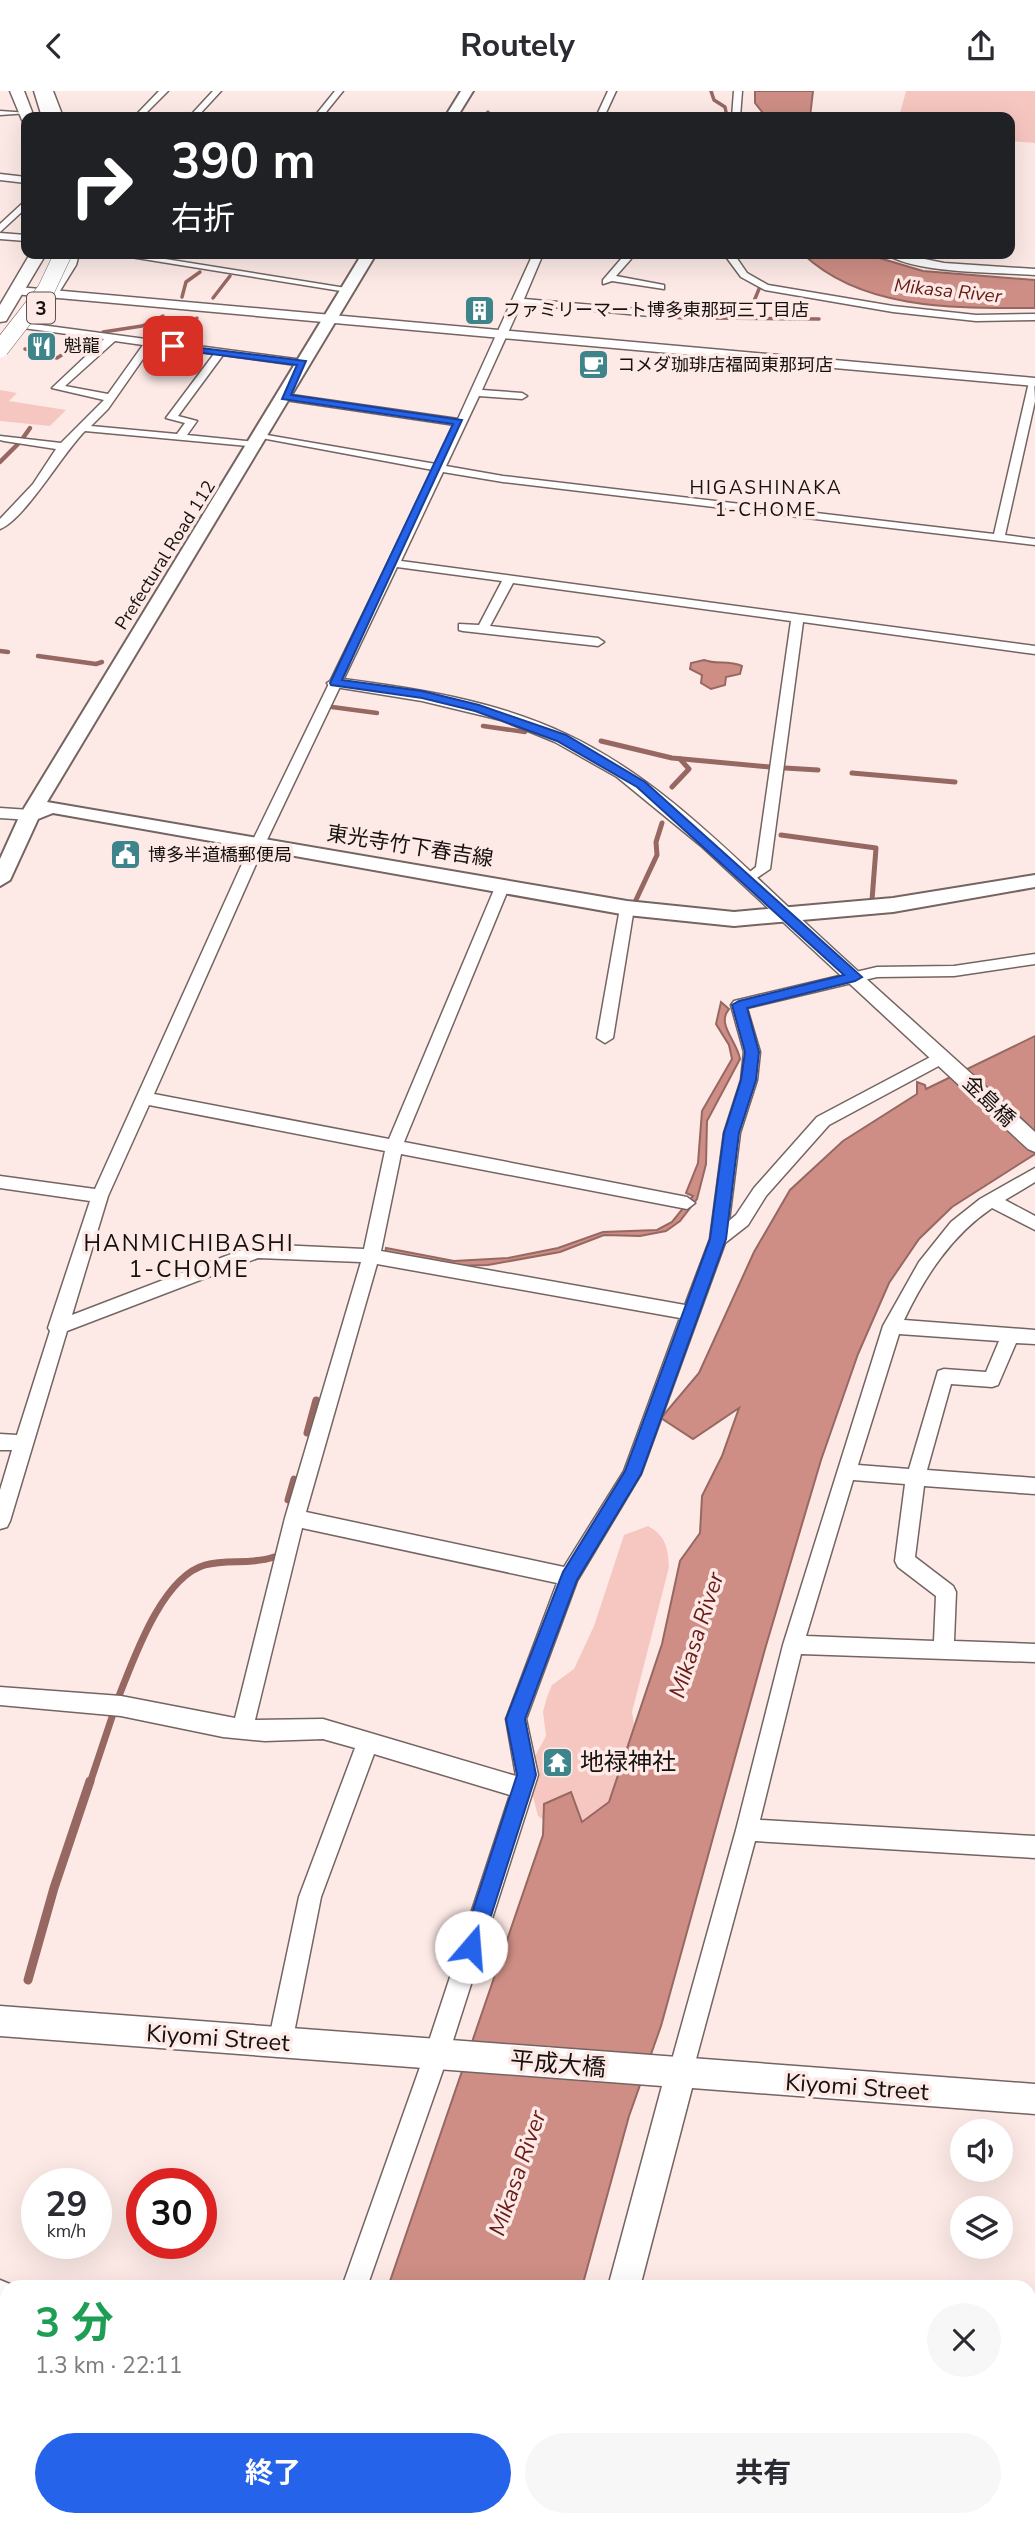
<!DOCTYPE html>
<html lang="ja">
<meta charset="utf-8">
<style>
body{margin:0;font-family:"Nunito Sans","Noto Sans JP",sans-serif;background:#f7f7f7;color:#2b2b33;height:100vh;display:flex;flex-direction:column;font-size:26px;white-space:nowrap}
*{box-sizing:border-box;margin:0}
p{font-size:23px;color:#7c7c81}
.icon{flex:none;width:38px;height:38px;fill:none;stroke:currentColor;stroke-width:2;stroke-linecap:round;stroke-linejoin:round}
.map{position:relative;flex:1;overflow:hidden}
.sheet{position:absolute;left:0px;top:2189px;width:1036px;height:247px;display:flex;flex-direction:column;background:#fff;border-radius:21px 21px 0 0;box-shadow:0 7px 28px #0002}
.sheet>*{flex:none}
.guide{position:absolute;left:21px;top:21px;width:994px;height:147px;border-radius:14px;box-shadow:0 7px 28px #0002;background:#202124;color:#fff;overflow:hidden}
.tools{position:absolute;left:950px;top:2028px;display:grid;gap:14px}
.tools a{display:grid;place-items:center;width:63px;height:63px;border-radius:50%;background:#fff;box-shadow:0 7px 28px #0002;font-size:35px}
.speed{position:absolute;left:21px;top:2077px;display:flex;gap:14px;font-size:35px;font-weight:700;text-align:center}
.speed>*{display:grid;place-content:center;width:91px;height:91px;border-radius:50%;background:#fff;box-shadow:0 7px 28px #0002;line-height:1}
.speed small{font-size:18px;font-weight:400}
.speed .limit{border:10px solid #d22;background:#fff;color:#111}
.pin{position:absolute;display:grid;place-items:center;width:60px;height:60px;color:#fff;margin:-30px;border-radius:14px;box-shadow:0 4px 10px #0006}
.me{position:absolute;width:77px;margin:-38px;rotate:18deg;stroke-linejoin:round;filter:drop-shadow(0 0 5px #0008)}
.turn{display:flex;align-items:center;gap:24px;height:147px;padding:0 35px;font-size:32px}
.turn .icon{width:91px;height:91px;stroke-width:2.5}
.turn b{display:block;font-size:49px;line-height:60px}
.round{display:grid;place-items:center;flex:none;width:74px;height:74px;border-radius:37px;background:#f7f7f7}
.head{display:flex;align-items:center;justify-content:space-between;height:119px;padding:0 35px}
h1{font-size:42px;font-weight:700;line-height:52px;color:#1e9e55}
.primary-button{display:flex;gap:14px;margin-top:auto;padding:14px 35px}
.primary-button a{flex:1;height:80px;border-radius:42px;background:#2563eb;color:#fff;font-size:28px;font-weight:700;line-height:80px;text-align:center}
.primary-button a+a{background:#f7f7f7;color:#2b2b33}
header{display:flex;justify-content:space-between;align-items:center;height:91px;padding:0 35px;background:#fff;font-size:32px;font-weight:700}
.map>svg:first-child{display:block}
</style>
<header><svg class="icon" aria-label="back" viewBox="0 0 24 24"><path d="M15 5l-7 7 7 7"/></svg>Routely<svg class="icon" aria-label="share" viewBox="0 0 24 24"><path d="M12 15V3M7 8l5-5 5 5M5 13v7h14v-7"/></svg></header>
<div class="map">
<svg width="1035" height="2435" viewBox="0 0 1035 2435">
<rect width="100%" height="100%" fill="#fdeae7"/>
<!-- green -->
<g fill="#f6c7c0">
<path d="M906,0H1035V52L1010,50V26H899Z"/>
<path d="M0,299L17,302L9,310L66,319L50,335L0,330Z"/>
<path d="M648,1435C666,1445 668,1457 669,1476L632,1621L639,1663L621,1716L559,1740L538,1725L532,1702L533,1669L546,1645L543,1621L547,1606L552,1594L574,1578L594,1535L624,1444Z"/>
</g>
<!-- water -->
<g fill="#ce8e85" stroke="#976862" stroke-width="2">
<path d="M755,0H813L810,26H766L755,12Z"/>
<path d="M803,163H866L923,180L1035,189V217C958,217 863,220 803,163Z"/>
<path d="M704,569C718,574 728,569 742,575L740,583L726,586L725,594L711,598L701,592L702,584L690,578L691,572Z"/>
<path d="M721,911L729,918C716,933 737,950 740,968L707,1030L706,1073L697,1108L680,1130L666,1140L640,1145L604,1144L560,1161L488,1174L453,1175L385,1163L386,1157L454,1170L508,1167L558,1157L603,1141L657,1139L672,1131L693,1105L686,1102L698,1072L702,1020L732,968L729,954L716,933Z"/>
<path d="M1035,945V1063L952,1116L919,1148L889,1192L858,1263L821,1369L765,1558L661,1935L629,2025L582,2196H388L543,1744L544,1713L571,1701L582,1731L609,1711L662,1553L680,1470L700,1442L702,1405L722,1365L739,1317L693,1348L661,1327L699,1282L754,1161L790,1099L843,1050L917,1003V991L925,994L926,998Z"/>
<path d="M313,2429H519L517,2435H311Z"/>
</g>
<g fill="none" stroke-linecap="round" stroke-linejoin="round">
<!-- stream-far4 -->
<g stroke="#976862" stroke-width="3.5">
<path d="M711,0L714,9L725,16L727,26"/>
<path d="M484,26L488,21"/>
<path d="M182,206L186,191L200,181"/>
<path d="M213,207L230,185"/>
<path d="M643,223L683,227"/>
<path d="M709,227L819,228"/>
<path d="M747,227L759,198"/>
<path d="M103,241L142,235L163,225"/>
<path d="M177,252L197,227"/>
<path d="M25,258L29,259"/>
<path d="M39,262L57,267L89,247"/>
</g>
<!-- stream-far3 -->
<g stroke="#976862" stroke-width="4.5">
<path d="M23,347L30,337"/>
<path d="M0,371L20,351"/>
<path d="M0,560L8,561"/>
<path d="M38,565L96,573L102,571"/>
<path d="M332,616L377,622"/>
<path d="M483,635L525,641"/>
</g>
<!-- stream-far2 -->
<g stroke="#976862" stroke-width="5">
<path d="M601,650L672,667L770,676"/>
<path d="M785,677L818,679"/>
<path d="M852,682L955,691"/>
<path d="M672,696L689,678L680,668"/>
<path d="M781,744L876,757L872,809"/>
<path d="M635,811L657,764L656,751L662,732"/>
</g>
<!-- stream-far1 -->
<g stroke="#976862" stroke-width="7">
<path d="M307,1342L316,1309"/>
<path d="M288,1409L294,1388"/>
<path d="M119,1605C134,1567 162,1486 205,1474C228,1468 251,1474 274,1466"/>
<path d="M90,1692L113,1623"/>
</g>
<!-- stream -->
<path stroke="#976862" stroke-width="9" d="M28,1889L54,1797L90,1690"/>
<defs>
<g id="minor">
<path d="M159,0H168L142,26H134Z"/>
<path d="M213,0H221L197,26H189Z"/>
<path d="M335,0H343L322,26H314Z"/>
<path d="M608,0H616L604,26H596Z"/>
<path d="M734,0H742L740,26H732Z"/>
<path d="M0,20L29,22L0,24Z"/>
<path d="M0,83L26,86V92L0,89Z"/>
<path d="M26,109V117L0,141V133Z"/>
<path d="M0,142L26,144V150L0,148Z"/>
<path d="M112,163H134L352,198L347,201Z"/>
<path d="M533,163H543L524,208L650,219L655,222L650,225L521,213L482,299L522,302L527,305L522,308L479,305L446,375L503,385L994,443L1029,291L1034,288L1035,310L1005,444L1035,448V454L503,391L443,381L401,470L1035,555V563L803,531L770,778L748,793L741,788L756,776L791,530L513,492L490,535L598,547L604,551L598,555L463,540L459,539V533L479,534L502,490L397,476L265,753L154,1003L389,1048L496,794L498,791H508L510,794L404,1051L687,1106L695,1112L687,1118L401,1063L381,1160L685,1214L710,1148L724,1042L741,989L744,961L731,914L734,910L877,876L954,875L1035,863V873L954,885L877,886L747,917L760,961L757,989L740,1042L729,1130L736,1124L754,1097L817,1026L938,962L943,961L951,966L948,970L829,1034L766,1105L748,1134L725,1152L641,1383L577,1490L526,1628L538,1684L449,1962L367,2196H342L425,1962L510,1704L374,1663L321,1806L292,1952L288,1960L280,1964L272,1960L268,1952L299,1806L355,1657L323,1648L265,1650L223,1646L121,1625L0,1614V1596L121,1605L235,1627L285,1427L361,1171L258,1167L67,1240L10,1430L7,1436L0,1438V1399L12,1359H0V1343L17,1344L50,1240L48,1237L90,1110L0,1097V1085L95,1098L251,753L433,379L256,346L261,343L436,373L455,334L285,309L280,306L285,303L458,328ZM149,1014L385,1060L364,1158L257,1153L72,1224L108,1105ZM377,1173L680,1227L624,1380L564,1476L306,1421ZM302,1437L557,1492L506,1628L516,1685L323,1628L255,1629Z"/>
<path d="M622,163H630L631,168L616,185L664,194V198L612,190L603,193V189L621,168Z"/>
<path d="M724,163H734L747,182L768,194L893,215L976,224L1035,223V229L976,230L893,221L765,199L741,186Z"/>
<path d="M886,163H900L944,172L1035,178V184C997,181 917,183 886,163Z"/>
<path d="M26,232L303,269L308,272L303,275L223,264L178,325L197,330L187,344L256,351L261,354L260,356L85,340C62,363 25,428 0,438V428L33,393L56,358L4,350L0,349V345L61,352L104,309L52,297L104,248L23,237V233ZM115,250L143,254L108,303L65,295ZM152,255L214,263L166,327L185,332L177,343L91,335L108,318Z"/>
<path d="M627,812L634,817L613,947L605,952L597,947L620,817Z"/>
<path d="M1035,1077V1091L1005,1109L1035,1125V1139L992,1117C951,1145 925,1185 904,1229L1035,1239V1253L1016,1252L998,1294L992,1296L951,1293L927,1379L1035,1387V1403L924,1395L915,1466L953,1495L956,1501L954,1550L1035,1553V1571L801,1563L760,1729L1035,1745V1767L755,1750L692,1983L688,1991L680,1995L672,1991L668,1983L736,1739L783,1554L883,1235L919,1171L951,1131L980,1108ZM899,1243L999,1250L986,1281L944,1278L938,1280L909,1378L858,1374ZM853,1389L905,1393L895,1470L898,1476L936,1505L934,1550L806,1545Z"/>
<path d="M0,2189L17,2196H7V2216L0,2215Z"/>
<path d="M259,2429H285L283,2435H257Z"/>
</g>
<g id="tertiary">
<path d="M18,196L1035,287V295L14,203L12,200Z"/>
<path d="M335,587C414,597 494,609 566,643C662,688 734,767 811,837C885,906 961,972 1035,1041V1061L1028,1058L700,754L617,686L555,651L501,629L422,610L329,595L327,592Z"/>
<path d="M0,717L30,719L39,724L30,729L0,727Z"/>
<path d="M0,1915L1035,1993V2023L692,1997L640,2196H608L662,1995L0,1945Z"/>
<path d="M1029,2282L1035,2283V2317L1029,2316Z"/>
<path d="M547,2429H581L579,2435H545Z"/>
</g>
<g id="secondary">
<path d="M461,0H473L457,26H445Z"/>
<path d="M362,163H376L47,711L627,810L734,821L893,807L1035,784V796L893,821L734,835L627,824L53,722L38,728L10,789L0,795V768L20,724Z"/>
</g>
<g id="trunk">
<path d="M10,0H24L34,26L22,29Z"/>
<path d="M39,0H53L63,26H49Z"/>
<path d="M30,163H46L6,230L0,231V214Z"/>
<path d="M63,163H79L76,174L45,224H33L31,220L60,174Z"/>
</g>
<path id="motorway" d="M34,0H48L56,26H42Z"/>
</defs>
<!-- minor casing -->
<use href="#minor" stroke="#746462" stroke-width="3"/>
<!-- tertiary casing -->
<use href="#tertiary" stroke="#746462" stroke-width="3"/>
<!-- secondary casing -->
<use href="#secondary" stroke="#746462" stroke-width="4"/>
<!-- trunk casing -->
<use href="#trunk" stroke="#746462" stroke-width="3"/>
<!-- motorway casing -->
<use href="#motorway" stroke="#746462" stroke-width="3"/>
<!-- minor -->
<use href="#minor" fill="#fff" fill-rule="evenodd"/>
<!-- tertiary -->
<use href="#tertiary" fill="#fff" fill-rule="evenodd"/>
<!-- secondary -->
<use href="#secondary" fill="#fff" fill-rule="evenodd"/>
<!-- trunk -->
<use href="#trunk" fill="#fff" fill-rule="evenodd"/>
<!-- motorway -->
<use href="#motorway" fill="#fff" fill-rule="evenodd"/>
<defs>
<path id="motorway-bridge" d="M0,258L46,199L63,163"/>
</defs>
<!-- motorway-bridge casing -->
<use href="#motorway-bridge" stroke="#746462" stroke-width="18" stroke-linecap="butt"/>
<!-- motorway-bridge -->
<use href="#motorway-bridge" stroke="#fff" stroke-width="17"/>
</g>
<!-- route -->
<path fill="#2563eb" stroke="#184099" stroke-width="2" d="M169,253L306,270L291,304L462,329L342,589L422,600L479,614L566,644L645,691L862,886L855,890L747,917L759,961L756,989L739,1042L726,1148L641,1383L577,1489L525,1628L536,1684L481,1856L478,1863L471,1866L464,1863L461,1856L517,1684L506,1628L563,1481L625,1380L710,1148L724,1042L741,989L745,961L732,914L739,910L844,884L637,696L557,650L475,620L422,607L331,594L330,592L453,333L282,308L297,274L173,258Z"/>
<!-- icons -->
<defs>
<symbol id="building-square" viewBox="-11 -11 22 22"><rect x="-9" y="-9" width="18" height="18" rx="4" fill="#3d858a" stroke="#fdeae7"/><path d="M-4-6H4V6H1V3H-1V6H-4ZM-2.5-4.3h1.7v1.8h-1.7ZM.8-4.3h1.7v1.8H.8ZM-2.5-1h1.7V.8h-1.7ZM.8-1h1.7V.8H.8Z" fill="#fff"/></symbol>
<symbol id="restaurant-square" viewBox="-11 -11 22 22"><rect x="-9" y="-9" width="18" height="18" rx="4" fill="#3d858a" stroke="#fdeae7"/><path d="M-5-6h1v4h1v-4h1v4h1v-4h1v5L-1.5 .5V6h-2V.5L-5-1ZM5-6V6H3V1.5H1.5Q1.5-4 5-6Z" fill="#fff"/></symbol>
<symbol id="cafe-square" viewBox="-11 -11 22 22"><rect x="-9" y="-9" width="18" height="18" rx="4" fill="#3d858a" stroke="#fdeae7"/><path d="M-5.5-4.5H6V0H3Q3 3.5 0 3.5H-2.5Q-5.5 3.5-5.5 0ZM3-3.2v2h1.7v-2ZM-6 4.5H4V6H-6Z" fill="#fff"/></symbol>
<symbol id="civic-square" viewBox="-11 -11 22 22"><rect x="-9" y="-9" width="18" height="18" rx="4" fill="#3d858a" stroke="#fdeae7"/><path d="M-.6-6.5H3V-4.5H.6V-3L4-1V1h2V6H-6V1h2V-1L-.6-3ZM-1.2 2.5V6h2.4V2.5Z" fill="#fff"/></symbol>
<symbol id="temple-square" viewBox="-11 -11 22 22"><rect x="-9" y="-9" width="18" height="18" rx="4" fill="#3d858a" stroke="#fdeae7"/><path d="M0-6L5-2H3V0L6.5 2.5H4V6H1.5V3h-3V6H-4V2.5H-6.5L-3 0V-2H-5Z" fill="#fff"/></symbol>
</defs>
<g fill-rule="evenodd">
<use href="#building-square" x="462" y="202" width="35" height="35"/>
<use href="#restaurant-square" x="24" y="238" width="35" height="35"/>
<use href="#cafe-square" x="576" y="256" width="35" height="35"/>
<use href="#civic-square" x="108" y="746" width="35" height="35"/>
<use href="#temple-square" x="540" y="1654" width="35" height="35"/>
</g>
<g text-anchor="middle" stroke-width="7" stroke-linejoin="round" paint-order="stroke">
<!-- far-poi labels -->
<g font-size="18" fill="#16100f" stroke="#fdeae7" text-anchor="start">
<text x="503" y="225">ファミリーマート博多東那珂三丁目店</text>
<text x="64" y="261">魁龍</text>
<text x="617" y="280">コメダ珈琲店福岡東那珂店</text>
<text x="148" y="770">博多半道橋郵便局</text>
</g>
<!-- far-street labels -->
<g font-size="18" fill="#16100f" stroke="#fdeae7">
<text transform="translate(165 464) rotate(-58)" y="6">Prefectural Road 112</text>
</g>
<!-- far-water labels -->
<g font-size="19" font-style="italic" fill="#681b16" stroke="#fdeae7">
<text transform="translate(948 199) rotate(6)" y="7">Mikasa River</text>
</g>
<!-- shield labels -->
<rect fill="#fdeae7" stroke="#5b5150" stroke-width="2" x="27" y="201.5" width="28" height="31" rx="5"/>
<g font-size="19" font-weight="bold" fill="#16100f">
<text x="41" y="224">3</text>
</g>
<!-- far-neighbourhood labels -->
<g font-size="19" letter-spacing="2" fill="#16100f" stroke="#fdeae7">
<text x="766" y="403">HIGASHINAKA<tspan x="766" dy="22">1-CHOME</tspan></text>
</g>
<!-- street labels -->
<g font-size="21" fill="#16100f" stroke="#fdeae7">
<text transform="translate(410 755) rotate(9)" y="7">東光寺竹下春吉線</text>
<text transform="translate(989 1010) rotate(44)" y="7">金島橋</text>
</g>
<!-- neighbourhood labels -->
<g font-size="23" letter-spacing="2" fill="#16100f" stroke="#fdeae7">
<text x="189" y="1160">HANMICHIBASHI<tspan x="189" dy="26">1-CHOME</tspan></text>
</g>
<!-- water labels -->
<g font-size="23" font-style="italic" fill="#681b16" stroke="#fdeae7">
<text transform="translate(696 1544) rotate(-72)" y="8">Mikasa River</text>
<text transform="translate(517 2082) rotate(-71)" y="8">Mikasa River</text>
</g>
<!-- near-poi labels -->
<g font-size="24" fill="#16100f" stroke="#fdeae7" text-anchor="start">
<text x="580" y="1679">地禄神社</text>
</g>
<!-- near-street labels -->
<g font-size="24" fill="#16100f" stroke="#fdeae7">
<text transform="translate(218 1947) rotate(4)" y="8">Kiyomi Street</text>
<text transform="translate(558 1973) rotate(5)" y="8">平成大橋</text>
<text transform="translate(857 1996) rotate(4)" y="8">Kiyomi Street</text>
</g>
</g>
</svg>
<div class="tools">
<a><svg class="icon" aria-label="sound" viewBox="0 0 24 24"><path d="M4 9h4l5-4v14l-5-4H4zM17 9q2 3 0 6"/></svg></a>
<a><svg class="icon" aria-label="layers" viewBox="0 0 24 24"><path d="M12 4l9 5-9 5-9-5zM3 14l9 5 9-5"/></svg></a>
</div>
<div class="speed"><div>29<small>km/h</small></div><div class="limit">30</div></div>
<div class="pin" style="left:173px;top:255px;background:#d93025"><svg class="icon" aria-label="arrive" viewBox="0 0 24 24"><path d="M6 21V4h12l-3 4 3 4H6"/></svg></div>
<svg class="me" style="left:471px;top:1856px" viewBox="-20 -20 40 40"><circle r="19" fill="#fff"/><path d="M0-13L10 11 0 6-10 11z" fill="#2563eb"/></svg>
<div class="guide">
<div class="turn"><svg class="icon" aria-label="right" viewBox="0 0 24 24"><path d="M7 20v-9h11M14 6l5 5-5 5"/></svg><div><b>390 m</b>右折</div></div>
</div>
<section class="sheet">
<div class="head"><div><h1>3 分</h1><p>1.3 km · 22:11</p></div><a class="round"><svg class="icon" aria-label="close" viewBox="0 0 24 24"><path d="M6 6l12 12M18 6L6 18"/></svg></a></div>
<div class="primary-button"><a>終了</a><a>共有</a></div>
</section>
</div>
